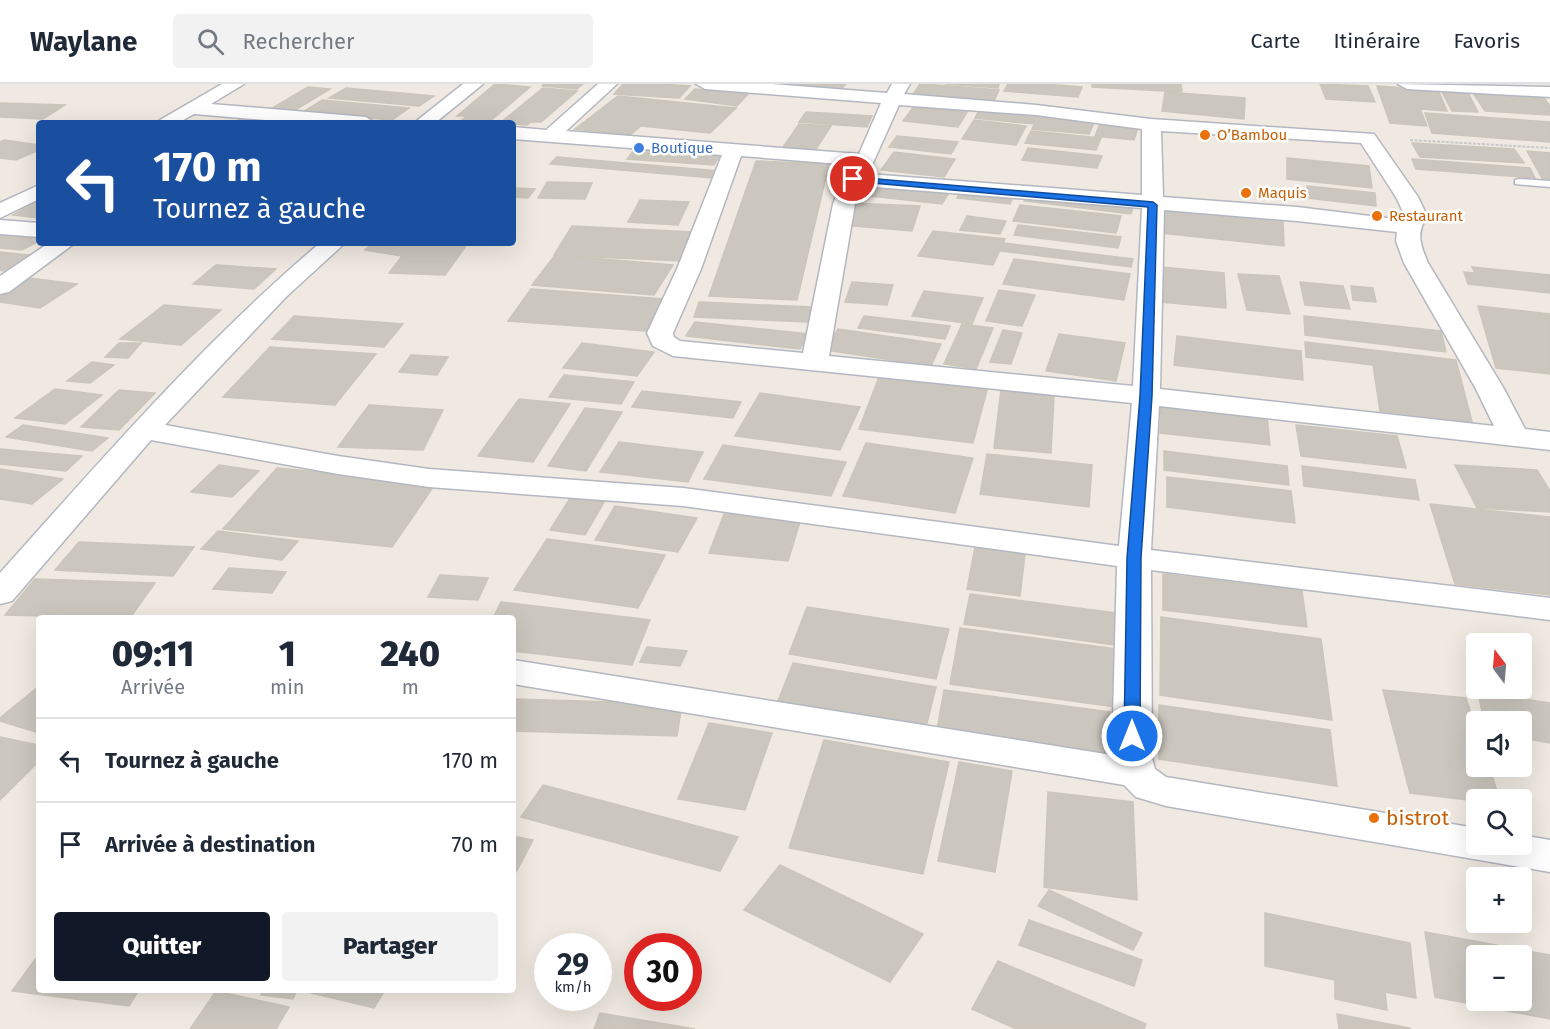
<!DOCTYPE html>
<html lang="fr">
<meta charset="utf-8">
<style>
body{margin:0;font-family:"Fira Sans",sans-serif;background:#f2f2f3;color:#1f2937;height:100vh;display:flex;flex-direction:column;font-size:22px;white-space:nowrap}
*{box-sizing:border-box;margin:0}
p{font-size:20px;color:#747a83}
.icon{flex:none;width:33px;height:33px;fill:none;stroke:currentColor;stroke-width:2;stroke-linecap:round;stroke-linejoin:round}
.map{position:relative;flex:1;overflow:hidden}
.panel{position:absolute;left:36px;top:531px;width:480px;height:378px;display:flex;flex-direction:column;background:#fff;border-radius:6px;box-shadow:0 6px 24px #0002}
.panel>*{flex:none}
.hud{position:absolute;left:36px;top:36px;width:480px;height:126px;border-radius:6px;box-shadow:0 6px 24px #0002;background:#1a4fa0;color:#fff;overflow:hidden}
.needle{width:39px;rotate:344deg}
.fabs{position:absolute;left:1466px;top:549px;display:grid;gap:12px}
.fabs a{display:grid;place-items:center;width:66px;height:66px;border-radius:6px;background:#fff;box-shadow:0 6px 24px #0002;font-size:30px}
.speed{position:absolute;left:534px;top:849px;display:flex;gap:12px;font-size:30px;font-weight:700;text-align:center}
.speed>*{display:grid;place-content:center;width:78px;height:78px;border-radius:50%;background:#fff;box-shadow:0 6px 24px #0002;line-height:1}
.speed small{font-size:15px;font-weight:400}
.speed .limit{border:9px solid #d22;background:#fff;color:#111}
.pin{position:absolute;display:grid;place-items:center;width:51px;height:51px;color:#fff;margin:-26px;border:3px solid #fff;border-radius:50%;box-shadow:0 2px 6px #0007}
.me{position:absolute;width:66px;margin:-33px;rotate:0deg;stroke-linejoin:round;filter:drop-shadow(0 0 4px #0008)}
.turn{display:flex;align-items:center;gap:21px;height:126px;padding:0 18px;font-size:27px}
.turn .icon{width:78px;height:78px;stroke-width:2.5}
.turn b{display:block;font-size:42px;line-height:51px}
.eta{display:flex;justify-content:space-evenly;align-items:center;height:102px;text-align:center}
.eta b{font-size:36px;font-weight:800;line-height:42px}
.action{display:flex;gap:12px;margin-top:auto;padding:12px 18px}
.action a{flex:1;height:69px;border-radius:6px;background:#111827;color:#fff;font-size:24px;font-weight:800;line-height:69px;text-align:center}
.action a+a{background:#f2f2f3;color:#1f2937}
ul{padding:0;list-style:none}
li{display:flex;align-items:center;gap:18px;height:84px;padding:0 18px;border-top:2px solid #e0e1e3}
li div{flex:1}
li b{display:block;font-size:22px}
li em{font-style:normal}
header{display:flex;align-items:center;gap:36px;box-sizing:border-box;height:84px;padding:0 30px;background:#fff;border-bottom:2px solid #e0e1e3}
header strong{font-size:28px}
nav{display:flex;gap:33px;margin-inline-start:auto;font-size:21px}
.search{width:420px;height:54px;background:#f2f2f3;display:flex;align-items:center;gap:15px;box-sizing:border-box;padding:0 21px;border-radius:6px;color:#747a83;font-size:22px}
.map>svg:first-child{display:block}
</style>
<header>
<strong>Waylane</strong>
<div class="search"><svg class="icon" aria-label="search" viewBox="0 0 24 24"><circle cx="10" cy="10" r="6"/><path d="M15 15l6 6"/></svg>Rechercher</div>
<nav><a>Carte</a><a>Itinéraire</a><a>Favoris</a></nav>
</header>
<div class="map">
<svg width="1550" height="945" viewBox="0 0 1550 945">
<rect width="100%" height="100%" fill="#efe9e1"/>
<!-- building -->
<g fill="#cbc7bf" stroke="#cbc5ba" stroke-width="1.5" fill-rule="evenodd">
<path d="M495,0L530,3L489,38L462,36L467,32H457Z"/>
<path d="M544,0H583L577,5L542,2Z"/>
<path d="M623,0H660L690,2L679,14L614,10Z"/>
<path d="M772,0H846L840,6Z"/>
<path d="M920,0H923L999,6L994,17L913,10Z"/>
<path d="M945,0H999L998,4Z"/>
<path d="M1008,0H1044L1082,3L1078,13L1004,7Z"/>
<path d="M1092,0H1181L1182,8L1092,3Z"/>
<path d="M1320,0L1368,2L1375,18L1326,15Z"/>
<path d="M1377,2L1438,6L1447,27L1420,25L1427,42L1390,39Z"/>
<path d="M308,3L330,5L292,28L269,26Z"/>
<path d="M346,4L434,12L419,22L329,14Z"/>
<path d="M543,4L577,7L541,38H531L527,41L500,39Z"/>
<path d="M695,5L748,10L737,22L685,15Z"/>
<path d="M1441,6L1467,7L1478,28L1452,27Z"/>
<path d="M1471,6L1541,10L1550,22V31L1485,27Z"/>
<path d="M1165,8L1245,14L1244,35L1162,27Z"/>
<path d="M618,12L736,24L710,49L641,42L630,51L575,45Z"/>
<path d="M322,16L409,24L392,36L303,28Z"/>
<path d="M0,19L65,21L43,35L0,33Z"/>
<path d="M916,20L969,25L958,43L903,37Z"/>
<path d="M979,26L1038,32L1034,40L975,34Z"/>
<path d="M806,28L872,32L867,43L799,38Z"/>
<path d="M1425,29L1550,38V58L1432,49Z"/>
<path d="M1038,31L1095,37L1089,50L1032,45Z"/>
<path d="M250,33L278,36L273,39H227Z"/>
<path d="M974,36L1026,42L1016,61L962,55Z"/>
<path d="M1101,37L1139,41L1134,56L1095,52Z"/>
<path d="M799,40L831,42L816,65L783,63Z"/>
<path d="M1031,47L1101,54L1096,66L1025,59Z"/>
<path d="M897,52L958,58L951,70L889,63Z"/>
<path d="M4,56L39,61V66L16,76L0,74V58Z"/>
<path d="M1412,59L1514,65L1524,79L1420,73Z"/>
<path d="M637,62L722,68L714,81L627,75Z"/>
<path d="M1028,64L1102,72L1097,84L1022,76Z"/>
<path d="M1527,67L1550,69V95L1542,94Z"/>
<path d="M894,68L955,75L944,93L881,86Z"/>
<path d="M557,73L718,87L713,94L550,80Z"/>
<path d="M1287,74L1369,82L1372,104L1287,95Z"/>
<path d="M1412,75L1530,84L1535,94L1416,85Z"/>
<path d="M756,77L829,80L797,216L709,212Z"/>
<path d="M547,98L592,99L585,115L538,114Z"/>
<path d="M879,99L950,107L942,120L869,112Z"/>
<path d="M1307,102L1375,109L1376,122L1307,114Z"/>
<path d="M513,104L535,105L528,114L513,113Z"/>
<path d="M961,107L1013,113L1010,120L957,114Z"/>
<path d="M1027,111L1133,123L1131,130L1024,117Z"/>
<path d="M39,116V134L13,131Z"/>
<path d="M640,116L689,118L678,141L628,138Z"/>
<path d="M848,119L920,122L912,147L843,141Z"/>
<path d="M1020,121L1121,132L1116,149L1013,137Z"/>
<path d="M1165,124L1283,136L1284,162L1161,149Z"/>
<path d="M967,132L1006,137L1000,150L960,146Z"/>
<path d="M1018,141L1121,153L1118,164L1014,151Z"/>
<path d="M572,142L693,148L681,177L554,171Z"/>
<path d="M0,146L39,151V157L22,166L0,164Z"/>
<path d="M933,147L1005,155L993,181L918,172Z"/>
<path d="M372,159H468L445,191L389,189L402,172L365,166Z"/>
<path d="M1004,159L1133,175L1131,183L1001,167Z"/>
<path d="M0,168L29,171L3,187L0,186Z"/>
<path d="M555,171L673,181L654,211L532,201Z"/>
<path d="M1014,175L1130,190L1124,216L1003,200Z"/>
<path d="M216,181L276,185L254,205L193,200Z"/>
<path d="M1161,183L1224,189L1226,224L1160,218Z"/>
<path d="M1472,183L1550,191V209L1468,200L1464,188L1475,189Z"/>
<path d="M1238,190L1279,192L1290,230L1247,226Z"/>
<path d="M29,194L77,200L40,224L0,218V212Z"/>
<path d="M852,198L893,201L887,221L845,218Z"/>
<path d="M1300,198L1343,202L1350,225L1305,221Z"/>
<path d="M1351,202L1373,204L1376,218L1353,216Z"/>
<path d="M531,205L664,215L646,247L508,237Z"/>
<path d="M999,206L1035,211L1022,242L986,237Z"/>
<path d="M924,207L983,214L972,240L912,232Z"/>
<path d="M699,218L811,223L808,238L694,233Z"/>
<path d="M164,221L221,226L181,261L120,255Z"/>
<path d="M1478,222L1550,230V290L1496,284Z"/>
<path d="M294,232L403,240L384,263L272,255Z"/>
<path d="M864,232L950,242L945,255L858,244Z"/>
<path d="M1304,232L1441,247L1446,268L1305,251Z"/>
<path d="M695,238L808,250L800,265L686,252Z"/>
<path d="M962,240L993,244L976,285L944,280Z"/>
<path d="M838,245L941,260L931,282L825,266Z"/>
<path d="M1003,246L1022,249L1011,280L990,278Z"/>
<path d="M1059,250L1125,259L1116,297L1046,287Z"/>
<path d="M1177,252L1301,267L1303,296L1174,281Z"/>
<path d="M1305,258L1456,276L1472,338L1380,327L1373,281L1306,273Z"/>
<path d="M119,259H141L128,274L105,273Z"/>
<path d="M582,259L654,268L637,292L563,284Z"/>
<path d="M270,263L376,270L335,321L223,313Z"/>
<path d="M411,271L448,273L437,291L399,288Z"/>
<path d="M92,278L114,281L90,299L67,297Z"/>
<path d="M564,291L634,298L621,320L549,313Z"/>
<path d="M879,293L987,306L973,359L859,345Z"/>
<path d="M55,305L102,311L65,340L15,334Z"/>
<path d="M119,306L155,309L119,346L81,343Z"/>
<path d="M1001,306L1054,311L1051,369L994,364Z"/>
<path d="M642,307L741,318L733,334L632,323Z"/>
<path d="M760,309L860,323L840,366L735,352Z"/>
<path d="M519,315L570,320L533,378L478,372Z"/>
<path d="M369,321L443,326L423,366L338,363Z"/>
<path d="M1161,321L1267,333L1270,361L1160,349Z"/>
<path d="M585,324L622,328L586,387L548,382Z"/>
<path d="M23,341L108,354L92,367L6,353Z"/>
<path d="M1296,341L1397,352L1406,384L1301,372Z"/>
<path d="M619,358L703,368L688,398L600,388Z"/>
<path d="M866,359L973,374L955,429L843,412Z"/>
<path d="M723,361L846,378L831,412L704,395Z"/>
<path d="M0,365L82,372L66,387L0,380Z"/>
<path d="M1164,367L1287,382L1289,401L1164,386Z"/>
<path d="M987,370L1092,381L1089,423L980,410Z"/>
<path d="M219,381L259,387L232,413L191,408Z"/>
<path d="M1455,381L1537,386L1550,407V428L1477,424Z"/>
<path d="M1302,382L1415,396L1419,416L1304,402Z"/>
<path d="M277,384L436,399L392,463L223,445Z"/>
<path d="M0,385L63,395L32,420L0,415Z"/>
<path d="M1167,393L1291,407L1295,439L1167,423Z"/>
<path d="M574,408L607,413L585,451L550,446Z"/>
<path d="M1430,420L1550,433V511L1455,500Z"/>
<path d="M615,422L697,434L678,468L595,456Z"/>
<path d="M724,430L800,438L788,477L709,469Z"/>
<path d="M218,447L298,457L282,476L201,465Z"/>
<path d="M547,455L665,471L638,524L514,506Z"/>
<path d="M79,458L194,463L173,492L55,486Z"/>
<path d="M975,463L1025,470L1020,512L967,505Z"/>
<path d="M229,484L286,488L272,509L213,505Z"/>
<path d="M1163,490L1302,507L1307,543L1163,526Z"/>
<path d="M440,491L488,494L478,516L428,513Z"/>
<path d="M35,495L155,499L130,534L5,531Z"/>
<path d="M970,510L1116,529L1114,561L964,540Z"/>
<path d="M501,518L650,536L632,581L513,567V534H493Z"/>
<path d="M807,523L949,545L936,595L789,570Z"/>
<path d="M1161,533L1321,555L1332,636L1160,611Z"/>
<path d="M960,544L1123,566L1122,624L950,600Z"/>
<path d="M647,563L687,567L680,582L640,578Z"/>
<path d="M793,579L936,603L926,643L778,617Z"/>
<path d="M39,602V649L0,637V634Z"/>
<path d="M944,606L1110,628L1109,669L937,646Z"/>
<path d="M1383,606L1466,614L1476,644V682H1489L1500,716L1476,717L1410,709Z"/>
<path d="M1478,608L1550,619V659L1521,654V638H1484Z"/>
<path d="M513,615L682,620L677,652L513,647Z"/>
<path d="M1159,621L1330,646L1337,702L1159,675Z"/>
<path d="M709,639L772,649L745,726L678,715Z"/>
<path d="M0,653L39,661V677L0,716Z"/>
<path d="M824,656L949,678L923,790L789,764Z"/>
<path d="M959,678L1012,687L995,788L938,777Z"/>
<path d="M543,701L738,753L720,787L521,733Z"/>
<path d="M1048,708L1133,718L1137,816L1044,803Z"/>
<path d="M513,752L533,756L513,794Z"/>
<path d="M780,781L923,850L890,898L744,826Z"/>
<path d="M1049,806L1142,849L1133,866L1038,822Z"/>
<path d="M1265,829L1410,859L1416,914L1385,908L1387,926L1335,915V896L1265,882Z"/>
<path d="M1029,836L1142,876L1134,902L1019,861Z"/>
<path d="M1425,848L1550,871V935L1435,913ZM1476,872H1521V916H1476Z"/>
<path d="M39,870V906H139L129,922L12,907Z"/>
<path d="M998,877L1146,940L1144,945H1016L972,925Z"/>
<path d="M264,906H297L293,915L261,911Z"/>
<path d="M313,906H385L374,924L311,909Z"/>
<path d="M216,907L289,923L276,945H190Z"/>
<path d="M600,929L695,945H594Z"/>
<path d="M1337,930L1410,944V945H1339Z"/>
</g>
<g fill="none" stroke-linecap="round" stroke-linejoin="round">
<defs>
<path id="lane" d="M1519,95L1550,97V103L1515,100V96Z"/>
<g id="street">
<path d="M222,0H244L211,20L366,33L375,39H301L194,30L178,39H155Z"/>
<path d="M463,0H483L435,39H414Z"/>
<path d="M598,0H617L566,47L859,70L881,19L705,5L696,0H772L887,9L892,0H910L904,10L1036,21L1151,35L1374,50L1418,113L1427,132C1416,150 1420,160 1428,179L1504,305L1525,345L1550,348V366L1159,322L1151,466L1550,514V536L1151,486L1152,674L1155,685L1166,693L1476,744V760H1521V751L1550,756V788L1166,722L1136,713L1124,701L513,600V576L1112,671L1117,482L683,422L429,403L338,390L151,356L12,517L0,520V489C102,375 203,258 320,159H345L286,213L165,341L338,372L429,385L683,404L1119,462L1132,319L673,272L653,262L647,249L677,185L722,71L513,55V43L546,46ZM899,21L1036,31L1142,45V111L868,90ZM1161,47L1361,59L1396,113L1405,132L1403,136L1297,123L1163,113ZM741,72L853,81L843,95L833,120L803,269L680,257L674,253L673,249L701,185ZM862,102L1142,124L1133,302L829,272L855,120ZM1164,126L1297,137L1397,148L1396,157L1404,179L1476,305L1494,342L1160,305Z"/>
<path d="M1398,0L1550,3V13L1407,5Z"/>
<path d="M39,101V115L0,134V119Z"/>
<path d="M0,136L39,139V153L0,150Z"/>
<path d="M49,159H75L9,208L0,210V192Z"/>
</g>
</defs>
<!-- lane casing -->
<use href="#lane" stroke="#b4b7c1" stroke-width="3"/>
<!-- street casing -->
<use href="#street" stroke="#b4b7c1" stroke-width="3"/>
<!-- path -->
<path stroke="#c9c9c9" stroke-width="2" stroke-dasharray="3 1.5" stroke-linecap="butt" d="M1410,56L1550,64"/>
<!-- lane -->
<use href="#lane" fill="#fff" fill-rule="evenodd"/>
<!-- street -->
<use href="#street" fill="#fff" fill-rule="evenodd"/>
</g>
<!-- route -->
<path fill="#1a73e8" stroke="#114b97" stroke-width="1.5" d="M853,93L1153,118L1157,121L1152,312L1141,474L1140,652L1138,656L1132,657L1124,652L1127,474L1140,312L1148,123L850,97Z"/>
<!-- markers -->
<g fill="#e8710a" stroke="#fff" stroke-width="2">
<circle cx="1205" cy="51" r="6"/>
<circle cx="1246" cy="109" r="6"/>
<circle cx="1377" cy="132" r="6"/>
<circle cx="1374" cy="734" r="6"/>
</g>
<circle fill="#3f7fe0" stroke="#fff" stroke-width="2" cx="639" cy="64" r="6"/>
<g text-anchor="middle" stroke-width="5" stroke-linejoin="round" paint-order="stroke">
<!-- far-food labels -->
<g font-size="15" fill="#c56008" stroke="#fff" text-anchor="start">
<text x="1217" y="56">O’Bambou</text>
<text x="1258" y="114">Maquis</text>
<text x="1389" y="137">Restaurant</text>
</g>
<!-- far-shop labels -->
<g font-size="15" fill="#366cbe" stroke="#fff" text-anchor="start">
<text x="651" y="69">Boutique</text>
</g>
<!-- near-food labels -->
<g font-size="21" fill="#c56008" stroke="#fff" text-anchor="start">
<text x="1386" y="741">bistrot</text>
</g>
</g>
</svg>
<div class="fabs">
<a><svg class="needle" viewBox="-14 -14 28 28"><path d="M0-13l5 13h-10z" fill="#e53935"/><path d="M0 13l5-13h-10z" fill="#747a83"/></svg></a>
<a><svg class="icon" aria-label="sound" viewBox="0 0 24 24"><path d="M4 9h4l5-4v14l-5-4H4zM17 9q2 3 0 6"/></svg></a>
<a><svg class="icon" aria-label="search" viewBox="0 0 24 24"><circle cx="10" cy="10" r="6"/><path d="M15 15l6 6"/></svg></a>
<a>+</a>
<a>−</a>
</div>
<div class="speed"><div>29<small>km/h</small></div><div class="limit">30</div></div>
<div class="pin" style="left:853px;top:95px;background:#d93025"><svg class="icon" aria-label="arrive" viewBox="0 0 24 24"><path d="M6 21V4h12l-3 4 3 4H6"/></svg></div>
<svg class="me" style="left:1132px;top:652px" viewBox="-20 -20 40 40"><circle r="17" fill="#1a73e8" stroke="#fff" stroke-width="3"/><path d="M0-11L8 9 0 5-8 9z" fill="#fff"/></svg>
<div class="hud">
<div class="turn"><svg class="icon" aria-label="left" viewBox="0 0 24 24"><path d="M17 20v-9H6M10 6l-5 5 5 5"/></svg><div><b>170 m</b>Tournez à gauche</div></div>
</div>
<section class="panel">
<div class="eta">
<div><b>09:11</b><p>Arrivée</p></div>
<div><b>1</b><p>min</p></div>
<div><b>240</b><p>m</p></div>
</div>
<ul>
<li><svg class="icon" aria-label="left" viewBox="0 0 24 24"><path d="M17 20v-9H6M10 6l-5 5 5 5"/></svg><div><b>Tournez à gauche</b></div><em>170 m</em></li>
<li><svg class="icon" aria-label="arrive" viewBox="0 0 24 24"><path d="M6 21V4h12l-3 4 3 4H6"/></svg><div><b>Arrivée à destination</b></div><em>70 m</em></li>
</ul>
<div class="action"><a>Quitter</a><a>Partager</a></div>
</section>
</div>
